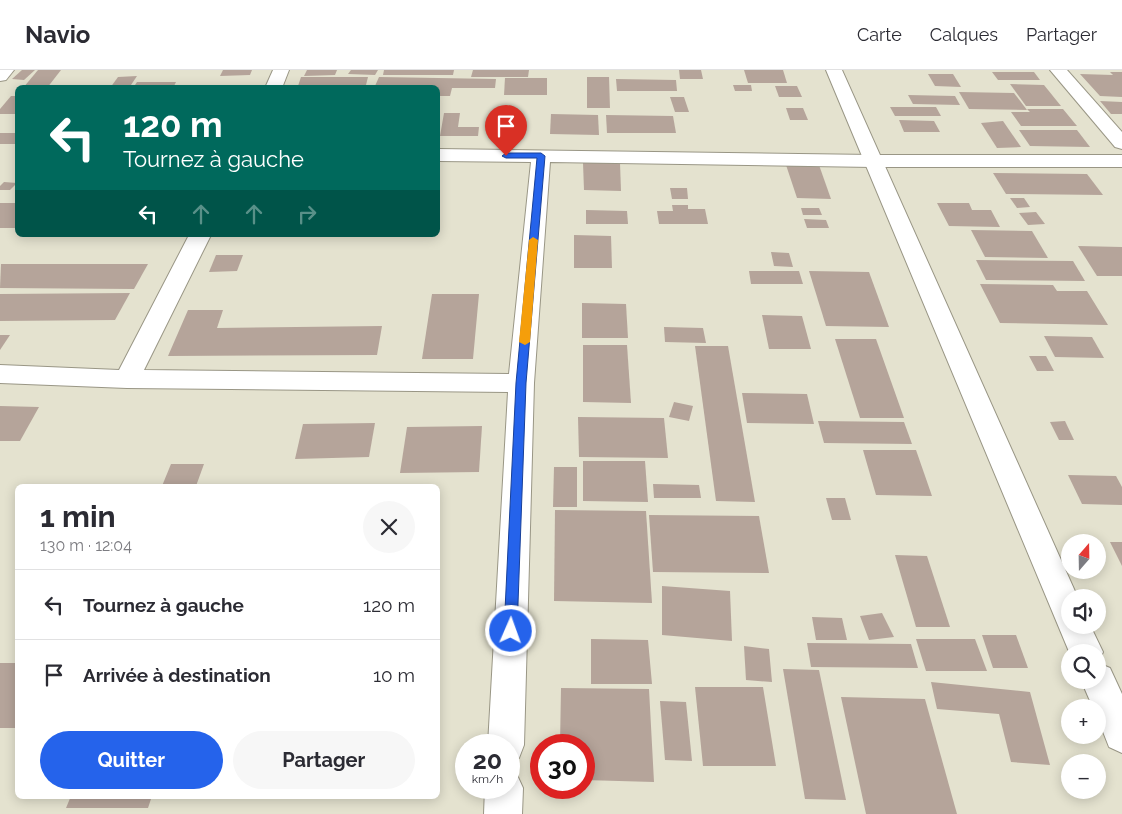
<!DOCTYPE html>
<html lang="fr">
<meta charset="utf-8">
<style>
body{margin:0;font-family:Raleway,sans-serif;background:#f7f7f7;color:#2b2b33;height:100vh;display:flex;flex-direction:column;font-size:19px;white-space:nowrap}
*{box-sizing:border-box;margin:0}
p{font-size:16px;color:#7c7c81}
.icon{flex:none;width:28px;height:28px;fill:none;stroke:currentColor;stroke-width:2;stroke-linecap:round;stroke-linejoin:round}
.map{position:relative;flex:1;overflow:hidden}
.panel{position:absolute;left:15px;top:414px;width:425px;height:315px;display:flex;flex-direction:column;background:#fff;border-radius:8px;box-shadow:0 2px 12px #0003}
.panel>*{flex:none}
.top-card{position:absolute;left:15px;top:15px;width:425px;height:152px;border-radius:8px;box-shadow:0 2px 12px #0003;background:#00695c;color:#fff;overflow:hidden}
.needle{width:32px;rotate:20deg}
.buttons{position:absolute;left:1061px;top:464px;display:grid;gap:10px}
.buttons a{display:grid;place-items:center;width:45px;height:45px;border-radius:50%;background:#fff;box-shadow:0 2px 12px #0003;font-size:25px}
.speed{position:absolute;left:455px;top:664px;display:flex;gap:10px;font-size:25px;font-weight:700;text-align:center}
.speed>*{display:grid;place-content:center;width:65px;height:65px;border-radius:50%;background:#fff;box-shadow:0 2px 12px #0003;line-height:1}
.speed small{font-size:12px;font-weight:400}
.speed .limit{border:8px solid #d22;background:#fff;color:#111}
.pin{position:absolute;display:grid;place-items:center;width:42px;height:42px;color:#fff;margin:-51px -21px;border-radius:50% 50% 50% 0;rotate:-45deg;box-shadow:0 0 5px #0007}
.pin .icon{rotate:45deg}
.me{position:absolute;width:55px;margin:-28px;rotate:2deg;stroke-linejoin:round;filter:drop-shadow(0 0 4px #0008)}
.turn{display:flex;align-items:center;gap:18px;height:105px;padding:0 25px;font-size:22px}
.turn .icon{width:65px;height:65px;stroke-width:2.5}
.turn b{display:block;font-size:35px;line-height:42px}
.lanes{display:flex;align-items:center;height:48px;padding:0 25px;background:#0003;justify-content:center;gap:25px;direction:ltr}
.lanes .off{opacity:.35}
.round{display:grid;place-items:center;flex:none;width:52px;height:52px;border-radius:26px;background:#f7f7f7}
.summary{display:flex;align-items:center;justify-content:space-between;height:85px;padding:0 25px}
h1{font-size:30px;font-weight:700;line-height:38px}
.primary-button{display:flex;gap:10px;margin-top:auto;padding:10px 25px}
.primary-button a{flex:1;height:58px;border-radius:30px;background:#2563eb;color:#fff;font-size:20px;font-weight:700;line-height:58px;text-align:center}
.primary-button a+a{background:#f7f7f7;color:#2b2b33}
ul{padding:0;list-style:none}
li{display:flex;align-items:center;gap:15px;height:70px;padding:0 25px;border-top:1px solid #e1e1e2}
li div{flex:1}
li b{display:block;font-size:19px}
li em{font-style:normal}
header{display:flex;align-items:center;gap:30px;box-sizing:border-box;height:70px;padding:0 25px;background:#fff;border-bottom:1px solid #e1e1e2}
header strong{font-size:24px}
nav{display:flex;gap:28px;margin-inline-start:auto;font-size:18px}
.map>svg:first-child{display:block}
</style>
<header>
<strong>Navio</strong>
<nav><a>Carte</a><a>Calques</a><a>Partager</a></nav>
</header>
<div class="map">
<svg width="1122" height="744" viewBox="0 0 1122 744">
<rect width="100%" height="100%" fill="#e4e2cf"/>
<!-- building -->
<g fill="#b5a49a">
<path d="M22,0H35L24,10L12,9Z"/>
<path d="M38,0H61L47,18H23Z"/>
<path d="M223,0H252L250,5L220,6Z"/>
<path d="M307,0H337L335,5L304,6Z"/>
<path d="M351,0H378L375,5L348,4Z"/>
<path d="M384,0H454L453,5H383Z"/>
<path d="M473,0H529L528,7H471Z"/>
<path d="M679,0H701L703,9H680Z"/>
<path d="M744,0H783L787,13H748Z"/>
<path d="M992,2H1034L1040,10H998Z"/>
<path d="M1110,2H1122V27L1100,26L1080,4L1113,5Z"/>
<path d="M928,4H953L961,17L935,16Z"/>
<path d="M137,6L129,18H110L118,7Z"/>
<path d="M301,7H368L366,15L298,16Z"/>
<path d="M379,7L496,9L495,18H452L450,26H438V17L375,16Z"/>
<path d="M587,7H609L610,38H587Z"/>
<path d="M505,8H547V25H504Z"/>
<path d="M616,9L676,10L677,21H617Z"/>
<path d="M137,12H176L173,18H133Z"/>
<path d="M1010,14L1044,15L1061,36H1026Z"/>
<path d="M733,15H751L752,21H735Z"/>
<path d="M775,16H797L802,27H779Z"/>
<path d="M959,22L1014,23L1027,40L969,39Z"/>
<path d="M908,25L955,26L960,35L913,34Z"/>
<path d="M11,26H18V44H0V39Z"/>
<path d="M670,27H684L689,42H675Z"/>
<path d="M1100,31L1122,32V44H1111Z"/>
<path d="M890,37H936L941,46H895Z"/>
<path d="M786,38H803L808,50H790Z"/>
<path d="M1027,39H1063L1077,56H1021L1011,42H1030Z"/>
<path d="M444,43H460L458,57H479L478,66H440Z"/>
<path d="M551,44L598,45L599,65L550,64Z"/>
<path d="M606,45L673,46L676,63H607Z"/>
<path d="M899,50L934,51L940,62H904Z"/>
<path d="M1003,51L1021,77L997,78L981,53Z"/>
<path d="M1019,60H1077L1090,77L1030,76Z"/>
<rect x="0" y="63" width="18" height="11"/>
<path d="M583,93H620L621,121L584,120Z"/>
<path d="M786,95H819L831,129L797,128Z"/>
<path d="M993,103L1087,104L1103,125L1006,124Z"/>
<path d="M4,112L17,113L10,120H0V116Z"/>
<path d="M670,118H687L688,129H672Z"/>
<path d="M1010,128H1024L1030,137L1017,138Z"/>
<path d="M0,133H18V155L15,158H0Z"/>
<path d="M937,133H969L972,140H991L1000,157L949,156Z"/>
<path d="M672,135H688V139H705L708,154H659L657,141H673Z"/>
<path d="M801,138H819L822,145H803Z"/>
<path d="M586,140L627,141L628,154H586Z"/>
<path d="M1036,142L1045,154L1028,155L1019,143Z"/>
<path d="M804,149L826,150L829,158H807Z"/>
<path d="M971,160L1032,161L1048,188L985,187Z"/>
<path d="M574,165L611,166L612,198H574Z"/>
<path d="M1078,176L1122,177V206H1097Z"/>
<path d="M771,182L789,183L793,197L774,196Z"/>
<path d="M216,185H243L237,201L209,202Z"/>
<path d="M976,190L1073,191L1085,211L986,210Z"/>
<path d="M1,194H148L134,219L0,218Z"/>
<path d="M749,201H799L803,214H751Z"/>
<path d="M809,201L869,202L889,257L826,256Z"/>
<path d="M980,214L1053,215L1057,221H1087L1108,255L1000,253Z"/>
<path d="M130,223L115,250L0,251V224Z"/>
<path d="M432,224H479L473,289H422Z"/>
<path d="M582,233L626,234L628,268H582Z"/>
<path d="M188,240H223L217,258L382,256L377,285L168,286Z"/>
<path d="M762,245L802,246L811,279H769Z"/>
<path d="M664,257L703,258L706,273L665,272Z"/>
<path d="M0,265H10L0,280Z"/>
<path d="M1044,266L1092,267L1104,288L1055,287Z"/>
<path d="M835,269H876L904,348H860Z"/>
<path d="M583,275H627L631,333L583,332Z"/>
<path d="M695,276H728L755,432L716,431Z"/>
<path d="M1029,286H1046L1054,301H1037Z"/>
<path d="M742,323L807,324L814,354L747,353Z"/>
<path d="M674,332L693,336L689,351L669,347Z"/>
<path d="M0,336L39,337L20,371H0Z"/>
<path d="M578,347L664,348L668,388L579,387Z"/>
<path d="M818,351L904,352L912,374L824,373Z"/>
<path d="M1065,351L1074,370H1059L1050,352Z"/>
<path d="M375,353L369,387L295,389L303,354Z"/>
<path d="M482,356L479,402L400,403L407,357Z"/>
<path d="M863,380H916L932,426L876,425Z"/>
<path d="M583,391H645L648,432L583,431Z"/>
<path d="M171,394H204L196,416H162Z"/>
<path d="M554,397H577V437H553Z"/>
<path d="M1068,405L1116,406L1122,417V435L1082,434Z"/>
<path d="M653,414L699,415L701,428H654Z"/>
<path d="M826,428H845L851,450H832Z"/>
<path d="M555,440L646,441L652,533L554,531Z"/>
<path d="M649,445L759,446L769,503L653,502Z"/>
<path d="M1110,472H1122V496Z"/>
<path d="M895,485L927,486L950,557H916Z"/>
<path d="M662,516L730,521L732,571L662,565Z"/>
<path d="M882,543L894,567L869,570L860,546Z"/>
<path d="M812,547L842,548L847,570H816Z"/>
<path d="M982,565H1016L1028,598H993Z"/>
<path d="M591,569L648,570L652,614H591Z"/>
<path d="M916,569H975L987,601H926Z"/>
<path d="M807,573L911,574L918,598L811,597Z"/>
<path d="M744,576L769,579L772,612L746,610Z"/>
<rect x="0" y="593" width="18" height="65"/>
<path d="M783,599L819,600L846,730L805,729Z"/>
<path d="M931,612L1030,622L1050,695L1011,692L999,644L937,639Z"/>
<path d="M695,617H763L776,696H703Z"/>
<path d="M561,618L649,619L654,712L584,710V675H560Z"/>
<path d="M841,627L925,629L957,744H866Z"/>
<path d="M660,631L686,632L692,691L665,690Z"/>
<path d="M71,726H152L148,738H66Z"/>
</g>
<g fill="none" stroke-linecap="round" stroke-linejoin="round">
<defs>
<g id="minor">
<path d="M0,0H14L6,10L0,11Z"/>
<path d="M273,0H289L282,18H265Z"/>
<path d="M1050,0H1067L1122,62V79L1115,77Z"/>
<path d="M438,79L873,85H1122V97H873L550,92L534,313L524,675L519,688L509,692V675H488L508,322L127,318L0,313V295L119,300L189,165H211L144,300L509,304L531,92L438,91Z"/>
<path d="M509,701L517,705L523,718L522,744H484L485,718H509Z"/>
</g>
<g id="tertiary">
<path d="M826,0H842L1078,528H1070V555H1090L1103,582L1098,593V582L1070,584Z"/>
<path d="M1098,593L1110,598L1122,624V683L1109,677L1098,649V638H1093L1081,610H1098Z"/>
</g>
</defs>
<!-- minor casing -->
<use href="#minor" stroke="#999685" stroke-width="2"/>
<!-- tertiary casing -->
<use href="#tertiary" stroke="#999685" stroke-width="2"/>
<!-- minor -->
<use href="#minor" fill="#fff" fill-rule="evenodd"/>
<!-- tertiary -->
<use href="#tertiary" fill="#fff" fill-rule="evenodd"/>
</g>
<!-- route -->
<path fill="#2563eb" stroke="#184099" d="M541,83L545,86L526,313L517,561L515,565L511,567L506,565L504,561L516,313L537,88H506L502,86L506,83Z"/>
<!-- slow -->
<path fill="#f59e0b" d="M533,167L538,170L530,272L525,275L519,272L529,170Z"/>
</svg>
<div class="buttons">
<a><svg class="needle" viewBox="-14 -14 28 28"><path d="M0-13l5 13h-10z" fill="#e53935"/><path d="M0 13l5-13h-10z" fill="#7c7c81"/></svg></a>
<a><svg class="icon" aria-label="sound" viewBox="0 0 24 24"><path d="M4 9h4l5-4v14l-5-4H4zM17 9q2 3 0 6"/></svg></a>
<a><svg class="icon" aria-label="search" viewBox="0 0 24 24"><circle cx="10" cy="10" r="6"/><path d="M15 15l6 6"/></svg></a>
<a>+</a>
<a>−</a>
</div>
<div class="speed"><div>20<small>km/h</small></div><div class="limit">30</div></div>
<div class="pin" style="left:506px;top:86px;background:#d93025"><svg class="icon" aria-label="arrive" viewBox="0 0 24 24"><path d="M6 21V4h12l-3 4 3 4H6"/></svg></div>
<svg class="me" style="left:511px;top:561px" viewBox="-20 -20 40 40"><circle r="17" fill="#2563eb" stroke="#fff" stroke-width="3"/><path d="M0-11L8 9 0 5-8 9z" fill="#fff"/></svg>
<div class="top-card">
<div class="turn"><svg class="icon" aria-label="left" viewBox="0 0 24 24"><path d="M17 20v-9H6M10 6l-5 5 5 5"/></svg><div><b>120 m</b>Tournez à gauche</div></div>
<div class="lanes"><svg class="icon" aria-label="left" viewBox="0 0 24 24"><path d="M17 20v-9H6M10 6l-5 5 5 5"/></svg><svg class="icon off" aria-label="ahead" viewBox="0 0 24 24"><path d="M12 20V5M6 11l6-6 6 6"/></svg><svg class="icon off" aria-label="ahead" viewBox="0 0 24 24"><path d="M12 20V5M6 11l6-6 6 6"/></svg><svg class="icon off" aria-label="right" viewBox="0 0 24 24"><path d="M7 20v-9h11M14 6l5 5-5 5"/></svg></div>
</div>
<section class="panel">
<div class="summary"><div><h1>1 min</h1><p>130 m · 12:04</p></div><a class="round"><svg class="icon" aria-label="close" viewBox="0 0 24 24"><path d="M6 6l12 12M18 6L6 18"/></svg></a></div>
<ul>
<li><svg class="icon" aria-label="left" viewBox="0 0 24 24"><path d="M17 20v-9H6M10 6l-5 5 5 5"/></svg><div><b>Tournez à gauche</b></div><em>120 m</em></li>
<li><svg class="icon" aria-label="arrive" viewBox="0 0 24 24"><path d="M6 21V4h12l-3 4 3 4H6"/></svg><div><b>Arrivée à destination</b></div><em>10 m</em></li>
</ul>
<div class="primary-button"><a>Quitter</a><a>Partager</a></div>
</section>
</div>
